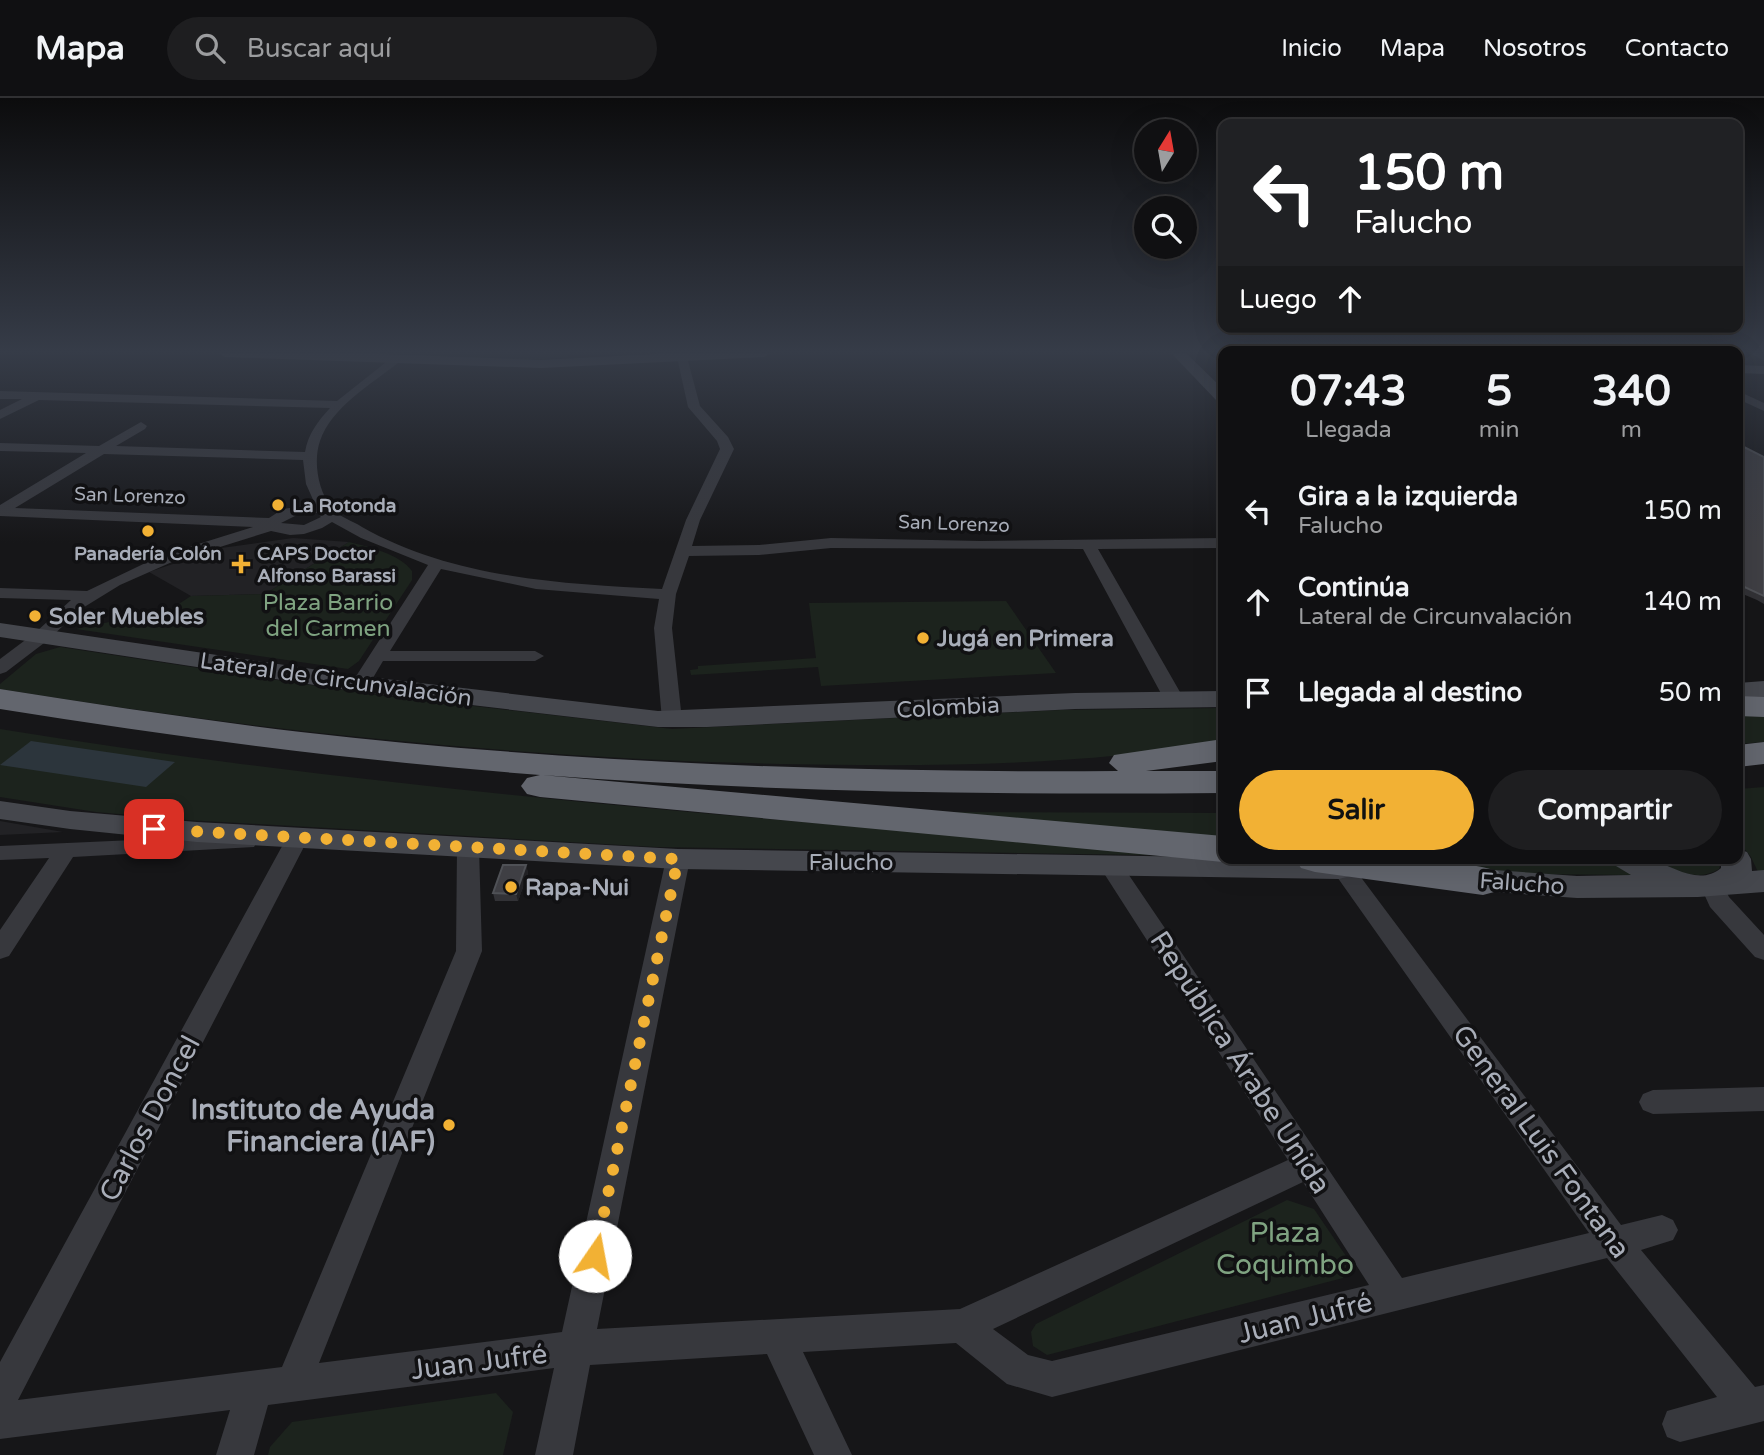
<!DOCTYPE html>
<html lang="es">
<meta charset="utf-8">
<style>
body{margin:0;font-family:"Varela Round",sans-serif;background:#1e1e20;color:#f1f3f6;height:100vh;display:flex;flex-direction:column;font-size:26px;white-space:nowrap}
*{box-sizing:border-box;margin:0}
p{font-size:23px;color:#9c9d9f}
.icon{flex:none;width:38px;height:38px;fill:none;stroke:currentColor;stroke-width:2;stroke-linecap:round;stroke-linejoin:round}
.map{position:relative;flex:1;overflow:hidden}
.panel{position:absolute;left:1218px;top:248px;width:525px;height:518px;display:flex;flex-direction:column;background:#101012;border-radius:14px;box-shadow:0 7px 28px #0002,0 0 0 2px #303032}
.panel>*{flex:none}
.banner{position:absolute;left:1218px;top:21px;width:525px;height:214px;border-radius:14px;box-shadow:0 7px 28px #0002,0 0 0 2px #303032;background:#202124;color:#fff;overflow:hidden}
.needle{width:46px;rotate:11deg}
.tools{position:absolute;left:1134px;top:21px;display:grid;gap:14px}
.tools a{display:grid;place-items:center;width:63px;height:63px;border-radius:50%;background:#101012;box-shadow:0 7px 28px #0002,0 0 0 2px #303032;font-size:35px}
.pin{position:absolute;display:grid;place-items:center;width:60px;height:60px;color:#fff;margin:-30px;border-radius:14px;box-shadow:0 4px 10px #0006}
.me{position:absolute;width:77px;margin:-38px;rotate:12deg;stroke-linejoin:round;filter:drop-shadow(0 0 5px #0008)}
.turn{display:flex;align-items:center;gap:24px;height:147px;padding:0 21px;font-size:32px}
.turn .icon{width:91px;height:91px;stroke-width:2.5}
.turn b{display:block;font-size:49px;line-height:60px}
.then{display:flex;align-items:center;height:66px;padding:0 21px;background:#0003;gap:14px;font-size:26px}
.eta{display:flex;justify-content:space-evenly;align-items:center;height:119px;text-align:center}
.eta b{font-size:42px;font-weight:700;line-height:49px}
.cta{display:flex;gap:14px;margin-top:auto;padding:14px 21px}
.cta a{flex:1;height:80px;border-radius:42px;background:#f2b134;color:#111;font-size:28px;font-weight:700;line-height:80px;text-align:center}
.cta a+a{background:#1e1e20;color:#f1f3f6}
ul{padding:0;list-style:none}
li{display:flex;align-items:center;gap:21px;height:91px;padding:0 21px}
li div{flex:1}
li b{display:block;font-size:26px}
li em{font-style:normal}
header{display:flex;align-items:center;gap:42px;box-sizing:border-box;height:98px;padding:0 35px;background:#101012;border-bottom:2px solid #303032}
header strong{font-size:33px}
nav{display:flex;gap:38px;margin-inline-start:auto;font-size:24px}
.search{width:490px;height:63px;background:#1e1e20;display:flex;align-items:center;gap:18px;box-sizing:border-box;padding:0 24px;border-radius:38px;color:#9c9d9f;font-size:26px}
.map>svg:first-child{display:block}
</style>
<header>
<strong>Mapa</strong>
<div class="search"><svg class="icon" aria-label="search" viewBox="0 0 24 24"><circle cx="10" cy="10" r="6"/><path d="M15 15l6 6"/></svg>Buscar aquí</div>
<nav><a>Inicio</a><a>Mapa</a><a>Nosotros</a><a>Contacto</a></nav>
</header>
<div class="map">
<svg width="1764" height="1357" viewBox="0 0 1764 1357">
<rect width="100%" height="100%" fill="#161618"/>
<!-- built -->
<g fill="#222225">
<path d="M293,440L349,444L265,496L191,498L149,474L221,450Z"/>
<path d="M0,723L63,734L0,737Z"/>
</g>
<!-- green -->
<g fill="#1c231d">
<path d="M330,255H570L567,260L520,262Z"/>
<path d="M349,444C369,449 400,456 412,473V482L359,563L348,571L76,531L171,511L191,498L265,496Z"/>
<path d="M1006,503L1056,575L821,588L818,569L691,577L690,572L698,571V568L816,560L809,505Z"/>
<path d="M60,549L370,596L672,631L1060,612L1223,610V644C1076,668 929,669 780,666C519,660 258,633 0,591V586L36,556Z"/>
<path d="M1738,613H1764V644L1738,646Z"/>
<path d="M0,631C399,696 803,723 1205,758L657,749L187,722L96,714L0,699Z"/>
<path d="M1764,689V774H1758L1751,759L1738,743V691Z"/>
<path d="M929,714L1223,715V747Z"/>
<path d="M1358,761H1611L1633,777L1529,776Z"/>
<path d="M1643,761H1722L1719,771C1696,786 1667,769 1643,761Z"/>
<path d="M1287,1102L1314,1111L1348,1161L1343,1180L1047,1257L1033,1248L1031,1234L1036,1226Z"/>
<path d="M496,1295L513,1314L503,1357H268L270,1349L292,1324Z"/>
</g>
<!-- water -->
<path fill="#2c353c" d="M31,643L175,664L146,689L0,667Z"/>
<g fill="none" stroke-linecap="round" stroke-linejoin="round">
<!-- street -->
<g fill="#37383d" fill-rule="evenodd">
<path d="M1751,255H1764V263Z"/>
<path d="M682,256L687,259L700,308L728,339L734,351L700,422L692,448L759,447L831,440L981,443L1223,440V450L1098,451L1184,601L1181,605L1174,607L1164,601L1083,451L831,450L759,457L689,458L676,496L672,530L682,622L672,628L662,622L654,530L659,501L536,491L441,471L390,553H535L544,558L535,563H383L367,590L360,592L351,586L428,467L361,440L332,424L322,430L304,436L290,437L271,433L172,464L120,487L81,511L48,542L6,574L0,576V561L36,534L71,502L0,500V490L87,493L160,458L253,429L0,418V407L86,355L0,353V345L99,348L141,324L147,328L145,331L116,348L305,354C308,336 318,323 330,310L39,302L0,321V312L22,301H0V293L337,303L390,261H398V265C371,286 331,310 320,343C313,363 318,392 331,409C337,418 353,423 362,429C452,480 561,486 662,491L686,422L720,351L717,343L688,309L677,259ZM104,356L303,362L306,386L315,406L283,411L269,420L15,410ZM317,415L321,419L304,427L281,425L297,417Z"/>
<path d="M1738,293L1764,305V313L1738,301Z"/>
<path d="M297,734L305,736L308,741L18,1302L282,1269L456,853L457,750L460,745L468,743L476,745L479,750L482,853L319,1265L562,1234L666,761L670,756L678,753L686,756L690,761L597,1231L960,1211L1288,1062L1098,766L1102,761L1110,758L1118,761L1402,1180L1589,1135L1335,776L1331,771L1335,766L1343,763L1351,766L1621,1127L1662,1117L1673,1122L1678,1132L1673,1142L1641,1152L1755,1289L1764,1287V1323L1680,1344L1667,1339L1662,1326L1667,1313L1717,1299L1607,1160L1052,1299L1007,1286L956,1245L803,1254L852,1357H814L767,1256L590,1267L573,1357H535L554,1270L268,1307L254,1357H216L230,1312L0,1341V1264L286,741L289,736ZM1303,1084L1369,1187L1052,1263L1028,1257L993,1231Z"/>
<path d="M246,737L254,739L257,744L254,749L73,759L9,858L0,861V832L49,760L0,762V748Z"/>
<path d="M1712,779L1720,781L1729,799L1764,837V862L1755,859L1710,809L1700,787L1704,781Z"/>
<path d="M1764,989V1013L1653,1016L1643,1012L1639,1004L1643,996L1653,992Z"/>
</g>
<!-- secondary -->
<g fill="#45474d" fill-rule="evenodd">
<path d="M218,255H353L541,262L674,255H771L764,259L541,270L225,259Z"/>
<path d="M1171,255H1186L1223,291V305L1217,303Z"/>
<path d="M1738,267L1764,268V276L1738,275Z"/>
<path d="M0,525L360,578L658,613L1075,595L1223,593V609L1075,611L707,629H658L360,594L0,539Z"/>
<path d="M1764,583V599L1738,601V585Z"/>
<path d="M0,703L70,713L197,724L678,751L1341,761L1350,764L1354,771L1350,778L1339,781L678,771L197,744L70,731L0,721Z"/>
<path d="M1738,751L1747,754L1751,761L1752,773L1764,772V794L1698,799L1577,800L1466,792L1455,788L1450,781L1455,774L1466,770L1577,778L1631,777L1616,768L1612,761C1624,761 1641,758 1652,762C1674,769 1700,788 1721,770V761H1738Z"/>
</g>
<!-- highway -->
<g fill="#63666e" fill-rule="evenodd">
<path d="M0,591C100,607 201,622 301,634C572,665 845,675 1118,673L1109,665L1114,657L1223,641V663L1146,673H1223V695C996,697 769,694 542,677L1223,738V761H1233L1223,764L540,699L527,696L521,688L527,680L540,677C359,663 179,640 0,611Z"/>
<path d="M1738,598L1764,599V619L1738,618Z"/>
<path d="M1764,644V666L1738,669V647Z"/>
<path d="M1295,761C1362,761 1433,755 1498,773L1504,783L1498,793L1483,797L1315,774L1301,770Z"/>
</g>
</g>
<!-- wall -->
<g fill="#323236">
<path d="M1738,346L1764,359V506L1757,502L1738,494Z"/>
<path d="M526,767L528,775L518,803H495L493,795Z"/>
</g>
<!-- shaded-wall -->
<path fill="#212124" d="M526,767L528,775L518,803L516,796Z"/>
<!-- building -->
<g fill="#3f3f44" stroke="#4f5156" stroke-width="2">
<path d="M1738,346L1764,359V498L1738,486Z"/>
<path d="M503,767H526L516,796L493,795Z"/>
</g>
<!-- sky -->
<linearGradient id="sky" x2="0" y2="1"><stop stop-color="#0c0c0d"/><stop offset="0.57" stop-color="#363c48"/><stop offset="1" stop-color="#363c48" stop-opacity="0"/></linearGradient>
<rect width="1764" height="445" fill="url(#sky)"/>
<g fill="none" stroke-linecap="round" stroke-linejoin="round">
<!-- route -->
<path stroke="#f2b134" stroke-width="12" stroke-dasharray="0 21.6" d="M154,731L678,761L595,1158"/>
</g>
<!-- markers -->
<g fill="#f2b134" stroke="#111113" stroke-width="2.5">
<circle cx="278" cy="407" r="7"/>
<circle cx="148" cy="433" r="7"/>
<path d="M237.5 455.5h7v7h7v7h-7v7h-7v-7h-7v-7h7z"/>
<circle cx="35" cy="518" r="7"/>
<circle cx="923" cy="540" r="7"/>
<circle cx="511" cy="789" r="7"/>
<circle cx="449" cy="1027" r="7"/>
</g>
<g text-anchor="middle" stroke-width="7" stroke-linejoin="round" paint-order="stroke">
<!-- far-street labels -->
<g font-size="19" fill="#a8adb8" stroke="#111113">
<text transform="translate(130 397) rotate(2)" y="7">San Lorenzo</text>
<text transform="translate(954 425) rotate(2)" y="7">San Lorenzo</text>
</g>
<!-- far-poi labels -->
<g font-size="19" font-weight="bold" fill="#a8adb8" stroke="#111113" text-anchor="start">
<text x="292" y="414">La Rotonda</text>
<text x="148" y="462" text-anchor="middle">Panadería Colón</text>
<text x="257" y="462">CAPS Doctor<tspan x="257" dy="22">Alfonso Barassi</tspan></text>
</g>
<!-- park labels -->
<g font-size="23" fill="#7fa381" stroke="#111113">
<text x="328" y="512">Plaza Barrio<tspan x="328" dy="26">del Carmen</tspan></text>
</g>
<!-- poi labels -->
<g font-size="23" font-weight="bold" fill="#a8adb8" stroke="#111113" text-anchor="start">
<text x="49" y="526">Soler Muebles</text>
<text x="937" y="548">Jugá en Primera</text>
<text x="525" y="797">Rapa-Nui</text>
</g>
<!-- street labels -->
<g font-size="23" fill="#a8adb8" stroke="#111113">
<text transform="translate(336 581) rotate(8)" y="8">Lateral de Circunvalación</text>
<text transform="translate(948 609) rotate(-3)" y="8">Colombia</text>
<text x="851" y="772">Falucho</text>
<text transform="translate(1522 785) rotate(4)" y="8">Falucho</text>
</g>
<!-- near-street labels -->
<g font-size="28" fill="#a8adb8" stroke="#111113">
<text transform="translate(1241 964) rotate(57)" y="10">República Árabe Unida</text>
<text transform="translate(149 1020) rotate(-62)" y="10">Carlos Doncel</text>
<text transform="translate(1542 1043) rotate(54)" y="10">General Luis Fontana</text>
<text transform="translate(1305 1219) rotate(-14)" y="10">Juan Jufré</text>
<text transform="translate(479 1263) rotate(-7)" y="10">Juan Jufré</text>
</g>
<!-- near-poi labels -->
<g font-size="28" font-weight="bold" fill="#a8adb8" stroke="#111113" text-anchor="end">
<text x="435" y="1021">Instituto de Ayuda<tspan x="435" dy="32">Financiera (IAF)</tspan></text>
</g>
<!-- near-park labels -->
<g font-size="28" fill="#7fa381" stroke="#111113">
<text x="1285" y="1144">Plaza<tspan x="1285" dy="32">Coquimbo</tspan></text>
</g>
</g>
</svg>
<div class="tools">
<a><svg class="needle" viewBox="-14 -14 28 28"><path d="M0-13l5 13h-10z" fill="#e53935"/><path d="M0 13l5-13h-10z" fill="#9c9d9f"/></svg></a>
<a><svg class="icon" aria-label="search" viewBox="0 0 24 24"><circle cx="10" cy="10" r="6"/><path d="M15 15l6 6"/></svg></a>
</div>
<div class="pin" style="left:154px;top:731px;background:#d93025"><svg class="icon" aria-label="arrive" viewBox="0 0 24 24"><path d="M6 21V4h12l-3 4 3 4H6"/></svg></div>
<svg class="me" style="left:595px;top:1158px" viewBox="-20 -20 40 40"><circle r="19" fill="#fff"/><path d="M0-13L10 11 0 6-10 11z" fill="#f2b134"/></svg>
<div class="banner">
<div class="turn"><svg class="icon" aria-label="left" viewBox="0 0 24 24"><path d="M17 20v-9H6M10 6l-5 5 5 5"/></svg><div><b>150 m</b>Falucho</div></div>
<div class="then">Luego<svg class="icon" aria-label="ahead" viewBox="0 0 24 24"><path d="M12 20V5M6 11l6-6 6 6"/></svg></div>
</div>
<section class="panel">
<div class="eta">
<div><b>07:43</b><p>Llegada</p></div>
<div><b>5</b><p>min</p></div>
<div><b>340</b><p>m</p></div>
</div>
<ul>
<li><svg class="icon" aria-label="left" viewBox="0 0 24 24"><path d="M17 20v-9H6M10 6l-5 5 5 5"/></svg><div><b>Gira a la izquierda</b><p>Falucho</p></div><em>150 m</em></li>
<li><svg class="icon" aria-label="ahead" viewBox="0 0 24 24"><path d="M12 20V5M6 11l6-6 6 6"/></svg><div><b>Continúa</b><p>Lateral de Circunvalación</p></div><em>140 m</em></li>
<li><svg class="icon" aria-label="arrive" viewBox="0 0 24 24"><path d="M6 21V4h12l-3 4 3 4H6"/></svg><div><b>Llegada al destino</b></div><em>50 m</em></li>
</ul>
<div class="cta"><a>Salir</a><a>Compartir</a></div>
</section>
</div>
